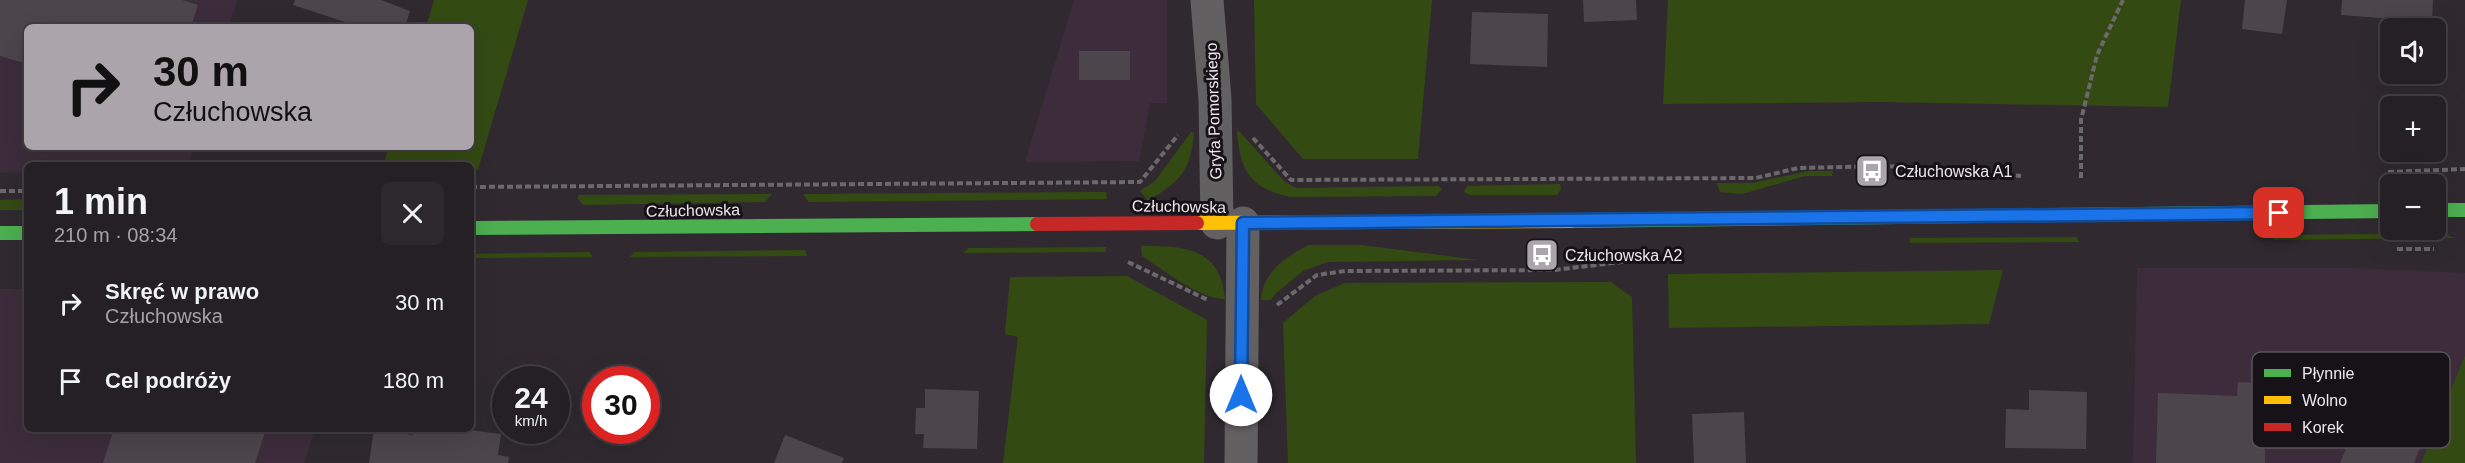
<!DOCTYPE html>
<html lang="pl">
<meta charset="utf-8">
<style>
body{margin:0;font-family:Arial,sans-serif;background:#2c282c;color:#f1f3f6;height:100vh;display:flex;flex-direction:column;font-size:22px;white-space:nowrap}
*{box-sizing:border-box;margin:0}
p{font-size:20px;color:#a3a3a6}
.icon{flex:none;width:33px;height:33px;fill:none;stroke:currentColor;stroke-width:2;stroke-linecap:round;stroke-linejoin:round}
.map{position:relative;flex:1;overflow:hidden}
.sheet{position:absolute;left:24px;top:162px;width:450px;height:270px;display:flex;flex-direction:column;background:#242024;border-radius:9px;box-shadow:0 6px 24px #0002,0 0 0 2px #413e41}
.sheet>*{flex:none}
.hud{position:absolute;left:24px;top:24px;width:450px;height:126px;border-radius:9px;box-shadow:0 6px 24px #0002,0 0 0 2px #413e41;background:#aca4ab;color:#111;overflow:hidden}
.tools{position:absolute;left:2380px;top:18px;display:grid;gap:12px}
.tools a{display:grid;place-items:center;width:66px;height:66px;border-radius:9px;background:#242024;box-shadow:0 6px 24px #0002,0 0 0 2px #413e41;font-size:30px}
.speed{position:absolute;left:492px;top:366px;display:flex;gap:12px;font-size:30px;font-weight:700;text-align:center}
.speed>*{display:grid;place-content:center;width:78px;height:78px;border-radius:50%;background:#242024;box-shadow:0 6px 24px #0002,0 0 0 2px #413e41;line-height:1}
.speed small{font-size:15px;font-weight:400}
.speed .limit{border:9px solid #d22;background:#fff;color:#111}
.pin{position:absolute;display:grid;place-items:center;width:51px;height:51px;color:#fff;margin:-26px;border-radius:12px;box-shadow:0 3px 9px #0006}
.me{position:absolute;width:66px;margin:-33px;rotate:0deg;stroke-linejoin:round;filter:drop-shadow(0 0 4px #0008)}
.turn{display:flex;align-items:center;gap:21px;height:126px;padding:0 30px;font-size:27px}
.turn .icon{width:78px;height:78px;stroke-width:2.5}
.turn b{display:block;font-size:42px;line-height:51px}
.round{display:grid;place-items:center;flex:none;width:63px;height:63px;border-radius:9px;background:#2c282c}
.overview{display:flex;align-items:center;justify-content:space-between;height:102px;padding:0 30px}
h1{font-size:36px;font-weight:700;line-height:45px}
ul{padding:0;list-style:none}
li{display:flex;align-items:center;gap:18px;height:78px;padding:0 30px}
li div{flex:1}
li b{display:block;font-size:22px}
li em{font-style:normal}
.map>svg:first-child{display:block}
</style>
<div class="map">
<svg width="2465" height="463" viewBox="0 0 2465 463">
<rect width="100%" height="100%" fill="#302a30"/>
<!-- built -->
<g fill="#3d2d3c">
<path d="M0,0H237L229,27H27V147H194L188,165H27V172L0,173Z"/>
<path d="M1074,0H1167V103H1150L1139,161L1025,162Z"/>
<path d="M2137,268H2347L2465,273V355L2421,463H2133Z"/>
<path d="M0,289H27V429H315L304,463H0Z"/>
</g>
<!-- green -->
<g fill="#344a13">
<path d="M434,0H528L478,170H471V165H383L389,147H471V27H426Z"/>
<path d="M1254,0H1432L1418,159H1303L1256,104Z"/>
<path d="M1668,0H2181L2168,107L1882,102L1663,104Z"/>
<path d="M1237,131L1240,132L1284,181L1296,188L1438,186L1442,189L1436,196L1290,197C1250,188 1240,171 1237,131Z"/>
<path d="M1191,132L1194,133C1191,171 1180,181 1148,201L1140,191L1155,181Z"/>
<path d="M1809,171H1833L1832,176H1805L1742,194L1720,192L1717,183H1752Z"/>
<path d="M1560,184L1561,189L1557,195H1470L1464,192L1467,186Z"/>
<path d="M1106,192L1107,199L809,202L803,194Z"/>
<path d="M772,194L765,202L583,205L578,199V195Z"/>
<path d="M27,199V210H0V200Z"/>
<path d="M2443,233L2455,238L2272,240L2279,235Z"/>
<path d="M2077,237L2079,242L1910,243L1909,238Z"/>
<path d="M1309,245H1362L1478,260L1328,262L1303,271L1275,294L1271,300H1261C1263,272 1285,257 1309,245Z"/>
<path d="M1141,246C1183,246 1221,247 1225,299C1199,299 1164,270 1142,256Z"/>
<path d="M1106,247V252L963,253L969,248Z"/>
<path d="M805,250L807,256L630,257L634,252Z"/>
<path d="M589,252L593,257L471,258V254Z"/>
<path d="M2003,270L1989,324L1669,328L1668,274Z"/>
<path d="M1127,276L1207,320L1204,463H1003L1018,337L1005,334L1010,277Z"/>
<path d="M1611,282L1632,297L1636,463H1288L1283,323L1315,296L1345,283Z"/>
<path d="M2465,355V463H2421Z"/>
</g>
<!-- building -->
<g fill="#4c454b">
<path d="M0,0H182L198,5L191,27H27V64L0,56Z"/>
<path d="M295,0H381L410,11L405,27H347L348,23L293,5Z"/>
<path d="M1583,0H1636L1637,20L1584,22Z"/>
<path d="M2245,0H2287L2282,34L2242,29Z"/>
<path d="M2342,0H2433L2432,22L2341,15Z"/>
<path d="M1472,12L1548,14L1547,67L1470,64Z"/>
<rect x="1079" y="51" width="51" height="29"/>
<path d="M2238,382L2266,383L2265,463H2156L2158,393L2237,396Z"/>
<path d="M2371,388L2443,391L2414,463H2340Z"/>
<path d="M925,389L979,391L977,449L923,448L924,434H915L916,408H925Z"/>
<path d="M2029,390L2087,392L2086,449L2005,448L2006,409L2029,410Z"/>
<path d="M1744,412L1746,463H1694L1692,414Z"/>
<path d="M114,429H266L255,463H103Z"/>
<path d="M374,429L413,435V429H461L501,434L498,455L509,457L508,463H369Z"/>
<path d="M785,435L844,458L842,463H774Z"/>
</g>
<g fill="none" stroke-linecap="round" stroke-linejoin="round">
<!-- path -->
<g stroke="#6c696c" stroke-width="4" stroke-dasharray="6 3" stroke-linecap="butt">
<path d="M1253,138L1291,180L1756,178L1798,168L1887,166L2021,176"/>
<path d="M2388,172L2465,169"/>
<path d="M2081,178V120L2097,55L2123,0"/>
<path d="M471,187L1140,182L1178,135"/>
<path d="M0,191H27"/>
<path d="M2397,249H2434"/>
<path d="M1128,262L1208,300"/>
<path d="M1277,305L1317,275L1345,271L1554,270L1655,258"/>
</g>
<!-- street -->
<g stroke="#636061" stroke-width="33">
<path d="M1207,0L1215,99L1217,223"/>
<path d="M1241,463L1243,223"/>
</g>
<!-- fast -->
<g stroke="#4caf50" stroke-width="14">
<path d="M2436,210H2465"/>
<path d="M1570,221L2391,211"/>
<path d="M471,228L1037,224"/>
<path d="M0,233H27"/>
</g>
<!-- slow -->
<path stroke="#ffc107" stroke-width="14" d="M1197,223L1570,221"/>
<!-- jam -->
<path stroke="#c62828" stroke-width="14" d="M1037,224L1197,223"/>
</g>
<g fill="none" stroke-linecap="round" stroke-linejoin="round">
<defs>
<path id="route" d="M1241,395L1243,223L2279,213"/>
</defs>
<!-- route casing -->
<use href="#route" stroke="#114b97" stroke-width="15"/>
<!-- route -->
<use href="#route" stroke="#1a73e8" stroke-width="10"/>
</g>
<!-- icons -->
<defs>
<symbol id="bus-square" viewBox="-11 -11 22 22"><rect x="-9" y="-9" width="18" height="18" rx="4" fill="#aca4ab" stroke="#171217"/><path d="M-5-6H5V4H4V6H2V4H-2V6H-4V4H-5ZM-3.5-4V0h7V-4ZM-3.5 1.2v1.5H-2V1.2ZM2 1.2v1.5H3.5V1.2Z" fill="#fff"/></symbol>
</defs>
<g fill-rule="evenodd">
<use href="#bus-square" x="1853" y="152" width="38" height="38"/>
<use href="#bus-square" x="1523" y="236" width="38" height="38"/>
</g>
<g text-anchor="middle" stroke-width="6" stroke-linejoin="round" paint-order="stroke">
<!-- street labels -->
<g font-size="16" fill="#eee6ed" stroke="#171217">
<text transform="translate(1213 111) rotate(-92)" y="6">Gryfa Pomorskiego</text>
<text transform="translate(1179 206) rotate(1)" y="6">Człuchowska</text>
<text transform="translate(693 210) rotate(-1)" y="6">Człuchowska</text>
</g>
<!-- poi labels -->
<g font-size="16" fill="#eee6ed" stroke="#171217" text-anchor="start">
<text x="1895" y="177">Człuchowska A1</text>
<text x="1565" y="261">Człuchowska A2</text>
</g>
</g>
<!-- legend -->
<rect x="2252" y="352" width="198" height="96" rx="9" fill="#171217" stroke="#585257" stroke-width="1.5"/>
<rect x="2264" y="369" width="27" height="8" fill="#4caf50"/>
<rect x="2264" y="396" width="27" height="8" fill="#ffc107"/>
<rect x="2264" y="423" width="27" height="8" fill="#c62828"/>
<g font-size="16" fill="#eee6ed">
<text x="2302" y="379">Płynnie</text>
<text x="2302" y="406">Wolno</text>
<text x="2302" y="433">Korek</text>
</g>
</svg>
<div class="tools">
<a><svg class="icon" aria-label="sound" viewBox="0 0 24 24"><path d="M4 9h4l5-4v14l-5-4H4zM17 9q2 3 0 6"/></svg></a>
<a>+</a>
<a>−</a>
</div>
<div class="speed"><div>24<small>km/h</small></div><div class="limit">30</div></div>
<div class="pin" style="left:2279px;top:213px;background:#d93025"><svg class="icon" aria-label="arrive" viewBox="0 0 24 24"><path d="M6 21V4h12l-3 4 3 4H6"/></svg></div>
<svg class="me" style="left:1241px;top:395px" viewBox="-20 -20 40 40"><circle r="19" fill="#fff"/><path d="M0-13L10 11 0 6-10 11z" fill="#1a73e8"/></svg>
<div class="hud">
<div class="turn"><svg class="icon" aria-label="right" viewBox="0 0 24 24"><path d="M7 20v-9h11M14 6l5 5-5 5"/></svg><div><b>30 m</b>Człuchowska</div></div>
</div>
<section class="sheet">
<div class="overview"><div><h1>1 min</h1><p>210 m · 08:34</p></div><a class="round"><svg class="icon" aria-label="close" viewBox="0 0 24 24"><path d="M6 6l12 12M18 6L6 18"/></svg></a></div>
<ul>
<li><svg class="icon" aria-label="right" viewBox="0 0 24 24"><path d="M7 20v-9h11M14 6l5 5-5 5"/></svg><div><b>Skręć w prawo</b><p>Człuchowska</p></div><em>30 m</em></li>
<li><svg class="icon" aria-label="arrive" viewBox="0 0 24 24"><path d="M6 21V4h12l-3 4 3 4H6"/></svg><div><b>Cel podróży</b></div><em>180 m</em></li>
</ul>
</section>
</div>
